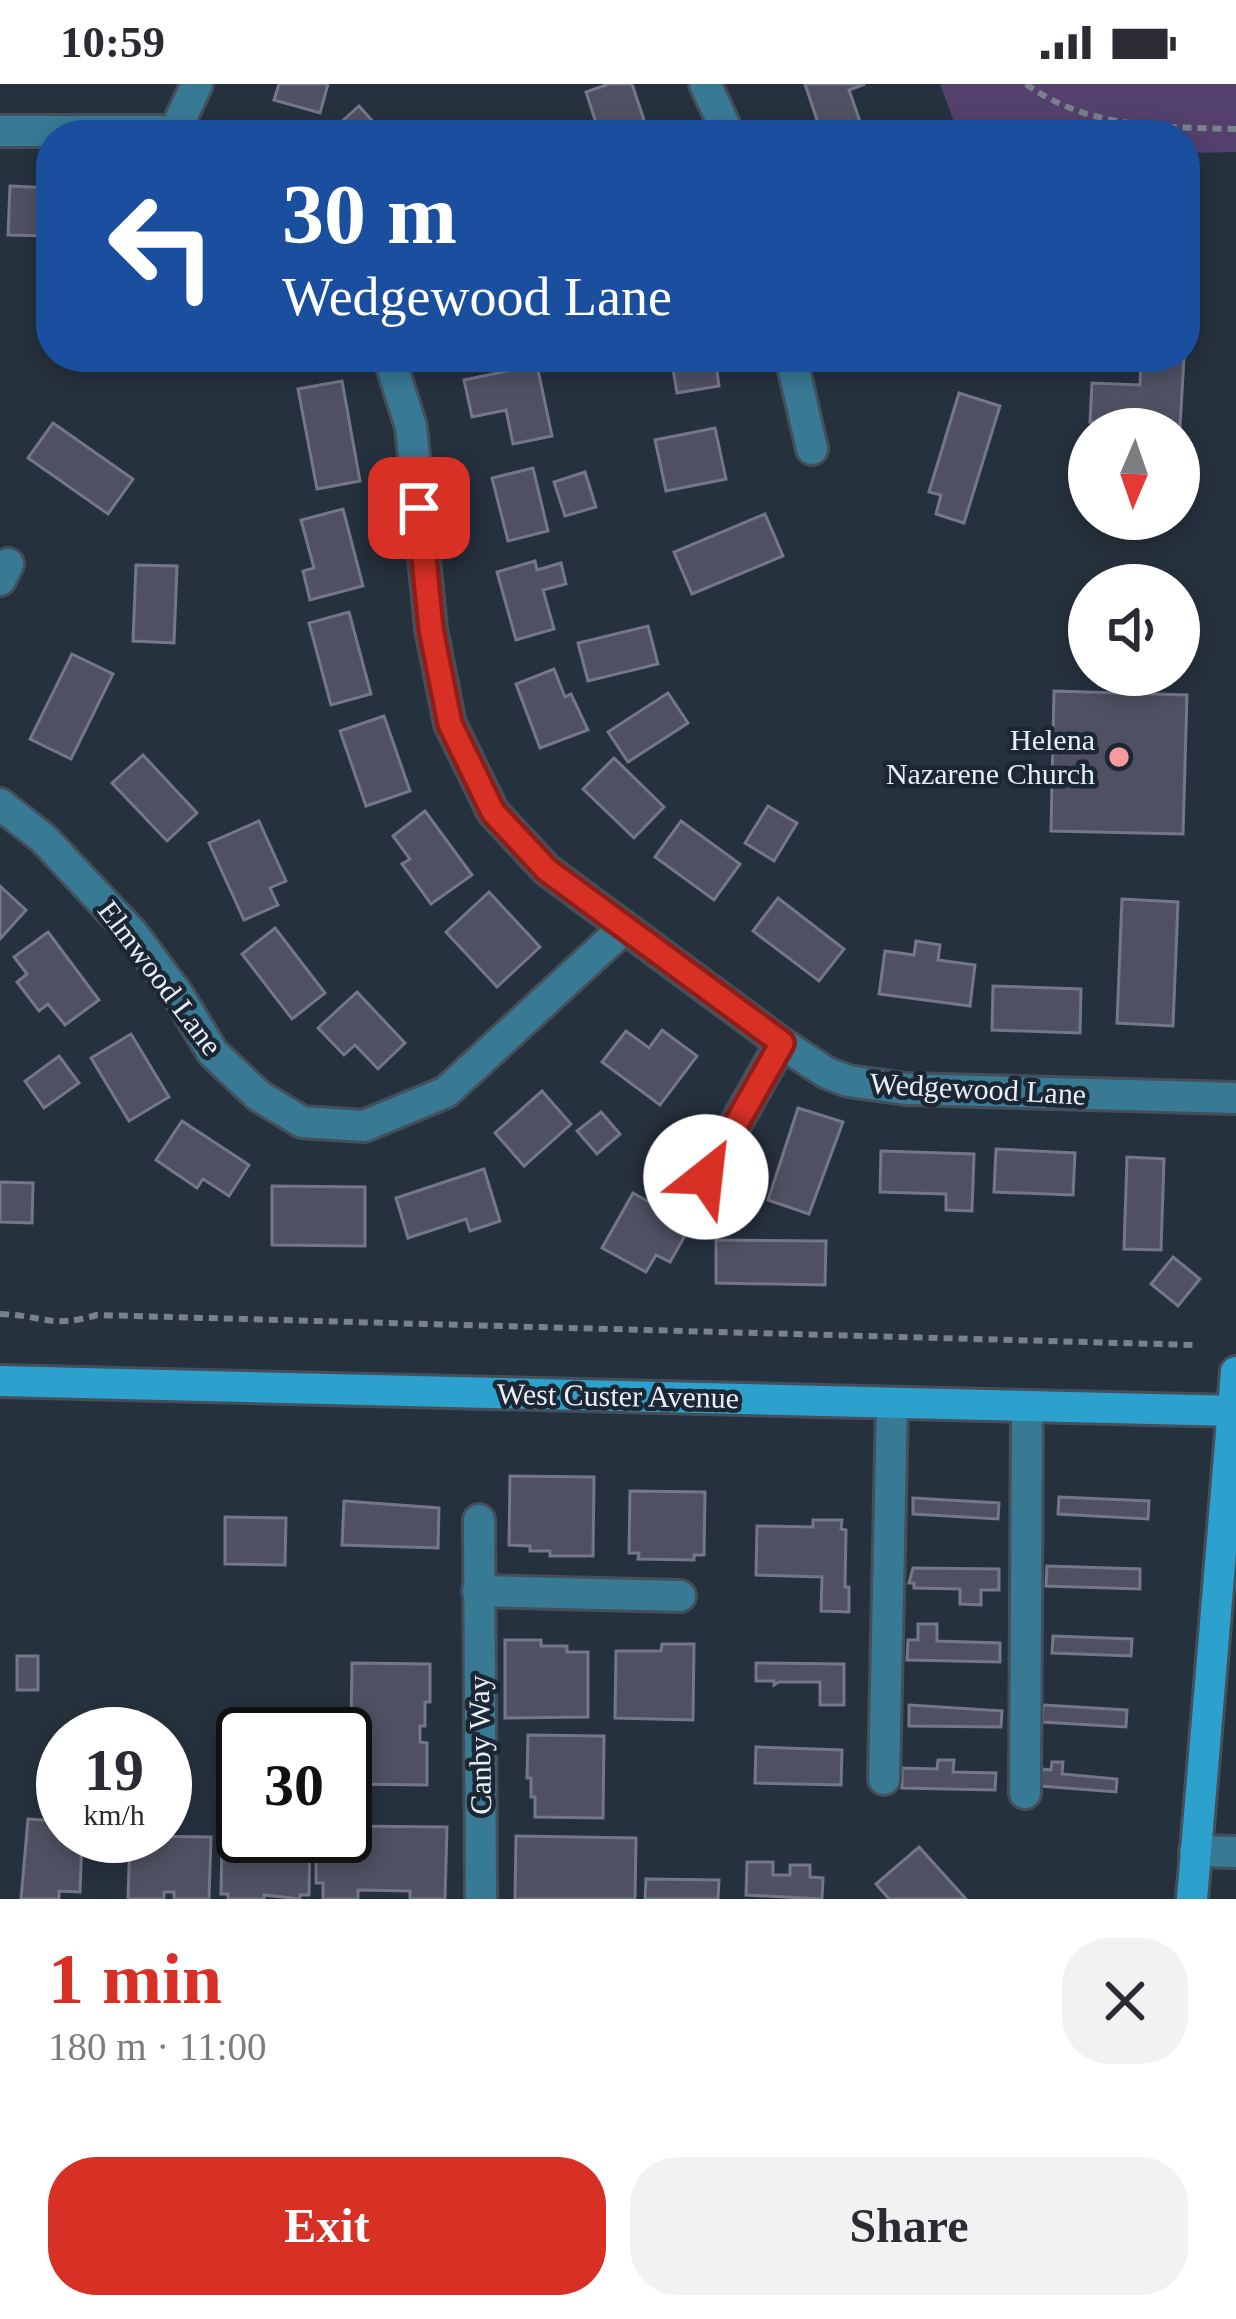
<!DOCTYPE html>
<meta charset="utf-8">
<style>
body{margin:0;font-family:"Times New Roman",serif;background:#f2f2f3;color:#2b2b33;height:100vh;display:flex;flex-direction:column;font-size:45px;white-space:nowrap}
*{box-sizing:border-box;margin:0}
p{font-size:39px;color:#7c7c81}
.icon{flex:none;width:66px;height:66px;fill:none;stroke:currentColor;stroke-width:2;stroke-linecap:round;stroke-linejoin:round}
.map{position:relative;height:1815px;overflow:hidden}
.side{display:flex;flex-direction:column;background:#fff;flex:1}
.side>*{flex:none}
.hud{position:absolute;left:36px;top:36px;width:1164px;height:252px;border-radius:48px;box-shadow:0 6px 18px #0003;background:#1a4fa0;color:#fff;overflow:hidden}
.needle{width:78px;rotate:182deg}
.controls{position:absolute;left:1068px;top:324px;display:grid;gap:24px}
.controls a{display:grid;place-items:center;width:132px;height:132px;border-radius:50%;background:#fff;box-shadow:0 6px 18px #0003;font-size:60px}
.speed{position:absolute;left:36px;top:1623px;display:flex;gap:24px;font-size:60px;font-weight:700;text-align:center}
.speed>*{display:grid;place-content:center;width:156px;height:156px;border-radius:50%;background:#fff;box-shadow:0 6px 18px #0003;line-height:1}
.speed small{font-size:30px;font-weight:400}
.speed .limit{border:6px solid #111;border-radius:18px;background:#fff;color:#111}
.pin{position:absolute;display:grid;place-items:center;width:102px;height:102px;color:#fff;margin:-51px;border-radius:24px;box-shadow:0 6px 18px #0006}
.me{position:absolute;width:132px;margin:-66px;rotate:29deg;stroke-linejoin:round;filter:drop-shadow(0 0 9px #0008)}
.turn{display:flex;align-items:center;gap:42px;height:252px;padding:0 48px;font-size:54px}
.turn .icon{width:156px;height:156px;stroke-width:2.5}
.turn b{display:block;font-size:84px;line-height:102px}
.round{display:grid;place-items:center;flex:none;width:126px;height:126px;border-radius:48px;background:#f2f2f3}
.head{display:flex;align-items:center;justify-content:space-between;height:204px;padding:0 48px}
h1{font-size:72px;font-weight:800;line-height:90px;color:#d93025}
.cta{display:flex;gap:24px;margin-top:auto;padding:24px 48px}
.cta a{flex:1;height:138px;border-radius:48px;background:#d93025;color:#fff;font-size:48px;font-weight:800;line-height:138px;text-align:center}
.cta a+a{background:#f2f2f3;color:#2b2b33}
.status{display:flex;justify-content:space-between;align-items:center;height:84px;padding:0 60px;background:#fff;direction:ltr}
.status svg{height:33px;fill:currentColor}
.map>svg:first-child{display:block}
</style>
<div class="status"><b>10:59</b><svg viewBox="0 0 49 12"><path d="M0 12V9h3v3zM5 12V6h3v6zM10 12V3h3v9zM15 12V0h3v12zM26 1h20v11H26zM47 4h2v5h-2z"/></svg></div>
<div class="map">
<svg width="1236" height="1815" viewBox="0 0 1236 1815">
<rect width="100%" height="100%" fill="#26313e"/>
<!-- green -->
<path fill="#53406c" d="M940,0H1236V68L1185,69V51H959Z"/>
<!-- building -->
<g fill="#4f5162" stroke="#747689" stroke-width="3">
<path d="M279,0H328L320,29L274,16Z"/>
<path d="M609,0H632L649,51H600L586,8Z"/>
<path d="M805,0H865L849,6L863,46L847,51H822Z"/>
<path d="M359,22L385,51H331L329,49Z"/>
<path d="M10,102L51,104V152L8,151Z"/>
<path d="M671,273H722V278L716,279L719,302L677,309Z"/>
<path d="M884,273H928L929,280L885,284Z"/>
<path d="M1141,273H1184L1180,343L1090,338L1092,299L1140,301Z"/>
<path d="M537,281L552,352L513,360L506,326L472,333L464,296Z"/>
<path d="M342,297L360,397L317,405L298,305Z"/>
<path d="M959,309L1000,322L964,439L936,430L941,411L929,408Z"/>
<path d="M53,339L133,395L108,430L28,374Z"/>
<path d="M715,344L726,395L666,407L655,356Z"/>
<path d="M533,384L548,447L508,457L492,394Z"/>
<path d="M585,388L596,423L565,432L554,398Z"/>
<path d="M343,425L363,502L310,516L303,487L314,484L301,436Z"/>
<path d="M765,430L783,472L692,510L674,468Z"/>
<path d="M535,477L537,486L561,479L566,500L543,506L554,545L516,556L497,488Z"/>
<path d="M136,481L177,482L174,559L133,557Z"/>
<path d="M349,528L371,610L331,621L309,539Z"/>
<path d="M648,542L658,580L588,597L578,559Z"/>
<path d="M72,570L113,590L71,675L30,655Z"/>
<path d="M554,585L565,613L571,610L588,646L540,664L516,600Z"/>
<path d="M1054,607L1187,611L1183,750L1051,747Z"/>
<path d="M668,609L688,639L628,678L608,648Z"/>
<path d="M384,632L410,707L366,722L340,647Z"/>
<path d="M143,671L197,729L167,757L112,699Z"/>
<path d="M614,674L664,723L634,754L583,705Z"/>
<path d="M768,722L797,739L774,777L745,759Z"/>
<path d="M425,727L472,791L431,820L402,780L410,775L393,752Z"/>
<path d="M259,737L286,797L270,804L278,821L244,836L209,759Z"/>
<path d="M681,737L740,780L714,816L655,773Z"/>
<path d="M0,802L26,826L0,855Z"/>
<path d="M489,808L540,863L497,903L446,848Z"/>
<path d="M778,814L844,865L819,897L753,847Z"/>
<path d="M1122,815L1178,818L1173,942L1117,939Z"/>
<path d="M275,844L325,909L292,935L242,870Z"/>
<path d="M48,848L99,916L65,941L48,920L39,927L17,898L27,890L14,873Z"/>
<path d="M916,857L940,861L938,876L975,881L970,922L879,910L885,867L914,871Z"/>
<path d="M993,902L1081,905L1080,949L992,946Z"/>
<path d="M357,908L405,959L378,985L355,961L344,971L318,944Z"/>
<path d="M662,946L697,972L660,1021L602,978L626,947L649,964Z"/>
<path d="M131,950L169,1013L129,1037L91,974Z"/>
<path d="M59,972L79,999L44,1024L25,997Z"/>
<path d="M542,1007L571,1040L524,1082L495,1049Z"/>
<path d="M798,1024L843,1038L809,1130L768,1116Z"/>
<path d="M601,1028L620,1050L597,1070L577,1047Z"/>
<path d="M182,1037L249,1081L229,1112L203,1095L197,1104L156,1076Z"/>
<path d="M996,1065L1075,1069L1073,1111L994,1108Z"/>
<path d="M881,1067L974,1070L972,1127L946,1126V1110L880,1108Z"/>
<path d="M1127,1073L1164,1075L1161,1166L1124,1165Z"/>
<path d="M484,1085L500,1137L470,1147L466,1135L408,1154L396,1114Z"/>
<path d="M0,1098L33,1099L32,1139L0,1138Z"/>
<path d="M272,1102L365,1103V1162L272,1161Z"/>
<path d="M633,1109L691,1141L670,1178L656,1171L646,1188L602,1164Z"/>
<path d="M716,1156L826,1157L825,1201L716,1199Z"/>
<path d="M1173,1173L1200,1195L1178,1222L1151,1200Z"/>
<path d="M510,1392L594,1393L593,1472H550V1467H530V1462L509,1461Z"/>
<path d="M630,1407L705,1408L704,1471H694V1476L638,1475L639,1469H629Z"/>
<path d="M1059,1413L1149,1417L1148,1435L1058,1430Z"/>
<path d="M913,1414L999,1419L998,1435L913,1430Z"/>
<path d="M344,1417L439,1424L438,1464L342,1461Z"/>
<path d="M225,1433L286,1434L285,1481L225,1480Z"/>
<path d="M813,1436H842L841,1445L846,1446L845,1503H849V1528L821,1527L822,1493L756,1491L757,1442L813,1443Z"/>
<path d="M1047,1482L1140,1485V1505L1046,1502Z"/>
<path d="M913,1484L999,1485V1506H981V1521L960,1520V1505L914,1504V1499H909Z"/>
<path d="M918,1540H937V1557L1000,1559V1578L907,1576L908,1556H918Z"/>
<path d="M1053,1552L1132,1555L1131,1572L1052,1569Z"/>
<path d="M505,1556H541V1562H567V1568H588V1633L505,1634Z"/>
<path d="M662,1560H694L693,1636L615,1634L616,1567H661Z"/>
<rect x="17" y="1572" width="21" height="34"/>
<path d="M352,1579L430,1580V1618H425V1642H420V1658L427,1659V1701L350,1700Z"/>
<path d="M756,1579L844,1580V1621H820V1598H779L774,1601V1597H756Z"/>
<path d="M909,1621L1002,1627L1001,1643L909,1642Z"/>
<path d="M1043,1621L1127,1626L1126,1643L1042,1638Z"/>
<path d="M528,1651L604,1652L603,1734L535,1733V1713H531V1694H527Z"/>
<path d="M756,1663L842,1666L841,1701L755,1699Z"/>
<path d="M938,1676H954L953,1688L996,1689L995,1706L902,1704V1684L937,1685Z"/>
<path d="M1052,1678H1063L1062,1690L1117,1695L1116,1708L1041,1702L1042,1685L1051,1686Z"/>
<path d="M28,1735L59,1737L63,1752H82L80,1808L59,1807V1815H21Z"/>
<path d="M345,1742L447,1743L445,1815H410V1807L358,1806V1815H323V1799H316V1752H345Z"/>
<path d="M230,1749L310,1752L309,1811H300V1815L264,1811V1815H228V1810H221L222,1755H229Z"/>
<path d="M130,1752L211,1753L209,1815H174V1808H164V1815H128Z"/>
<path d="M516,1752L636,1754L635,1815H515Z"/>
<path d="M919,1763L966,1815H889L876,1800Z"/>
<path d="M747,1778H773V1791H790V1781H810V1793L823,1794L822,1815L746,1811Z"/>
<path d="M646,1795L719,1796L718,1815H645Z"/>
</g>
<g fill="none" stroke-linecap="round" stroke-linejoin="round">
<defs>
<g id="street">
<path d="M705,0L729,51"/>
<path d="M0,47H175L183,51"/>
<path d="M175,47L197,0"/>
<path d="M389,273L411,343L431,545L450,640L493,728L547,786L781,959L827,989L848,997L906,1005L1236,1014"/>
<path d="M791,273L812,365"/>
<path d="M0,496L8,480"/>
<path d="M0,720L44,755L132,849L178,911L213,969L259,1012L302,1038L364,1042L446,1008L624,844"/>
<path d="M706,1093L781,959"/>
<path d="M479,1436L481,1815"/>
<path d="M478,1507L680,1512"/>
<path d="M884,1695L892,1319"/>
<path d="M1025,1709L1027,1322"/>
<path d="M1195,1767L1236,1768"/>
</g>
<g id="secondary">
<path d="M0,1297L1236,1327"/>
<path d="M1192,1815L1236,1288"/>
</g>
</defs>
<!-- street casing -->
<use href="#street" stroke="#454f5c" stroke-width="36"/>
<!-- secondary casing -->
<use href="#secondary" stroke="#454f5c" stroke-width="36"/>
<!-- path -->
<g stroke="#78818d" stroke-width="6" stroke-dasharray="9 6" stroke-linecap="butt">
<path d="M1026,0C1088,45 1163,43 1236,45"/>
<path d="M0,1230C43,1231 49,1245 97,1231L1195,1261"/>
</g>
<!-- street -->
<use href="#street" stroke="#387994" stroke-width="30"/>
<!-- secondary -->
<use href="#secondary" stroke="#2ca1cd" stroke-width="30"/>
</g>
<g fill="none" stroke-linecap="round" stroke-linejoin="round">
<defs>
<path id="route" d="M419,424L431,545L450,640L493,728L547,786L782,959L706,1093"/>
</defs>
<!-- route casing -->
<use href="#route" stroke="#8d1f18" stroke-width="30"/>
<!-- route -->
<use href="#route" stroke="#d93025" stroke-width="21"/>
</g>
<!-- markers -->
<circle fill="#f59b9c" stroke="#1c2734" stroke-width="4.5" cx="1119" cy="673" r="12"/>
<g text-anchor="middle" stroke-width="9" stroke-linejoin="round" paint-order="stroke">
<!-- poi labels -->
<g font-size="30" fill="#e7eef7" stroke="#1c2734" text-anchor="end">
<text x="1095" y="666">Helena<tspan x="1095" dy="34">Nazarene Church</tspan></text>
</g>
<!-- street labels -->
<g font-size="30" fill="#e7eef7" stroke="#1c2734">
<text transform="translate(160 894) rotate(53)" y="10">Elmwood Lane</text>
<text transform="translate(978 1005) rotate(3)" y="10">Wedgewood Lane</text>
<text transform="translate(618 1312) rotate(1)" y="10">West Custer Avenue</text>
<text transform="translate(480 1661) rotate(-91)" y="10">Canby Way</text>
</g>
</g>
</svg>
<div class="controls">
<a><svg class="needle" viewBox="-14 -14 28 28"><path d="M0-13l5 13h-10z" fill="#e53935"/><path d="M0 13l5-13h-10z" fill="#7c7c81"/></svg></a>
<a><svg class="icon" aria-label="sound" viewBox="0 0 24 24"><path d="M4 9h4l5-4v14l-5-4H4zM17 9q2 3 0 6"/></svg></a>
</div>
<div class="speed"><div>19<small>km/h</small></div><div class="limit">30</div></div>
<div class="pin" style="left:419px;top:424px;background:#d93025"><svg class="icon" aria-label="arrive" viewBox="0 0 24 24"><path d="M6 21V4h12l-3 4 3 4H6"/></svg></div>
<svg class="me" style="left:706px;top:1093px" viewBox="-20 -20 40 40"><circle r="19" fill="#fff"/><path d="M0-13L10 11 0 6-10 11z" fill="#d93025"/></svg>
<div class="hud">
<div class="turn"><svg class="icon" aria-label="left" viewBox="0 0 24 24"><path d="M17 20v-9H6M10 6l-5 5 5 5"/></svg><div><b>30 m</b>Wedgewood Lane</div></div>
</div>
</div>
<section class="side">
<div class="head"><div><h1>1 min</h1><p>180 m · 11:00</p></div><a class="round"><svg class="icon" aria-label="close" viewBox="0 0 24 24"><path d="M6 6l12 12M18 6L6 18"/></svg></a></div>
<div class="cta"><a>Exit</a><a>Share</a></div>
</section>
